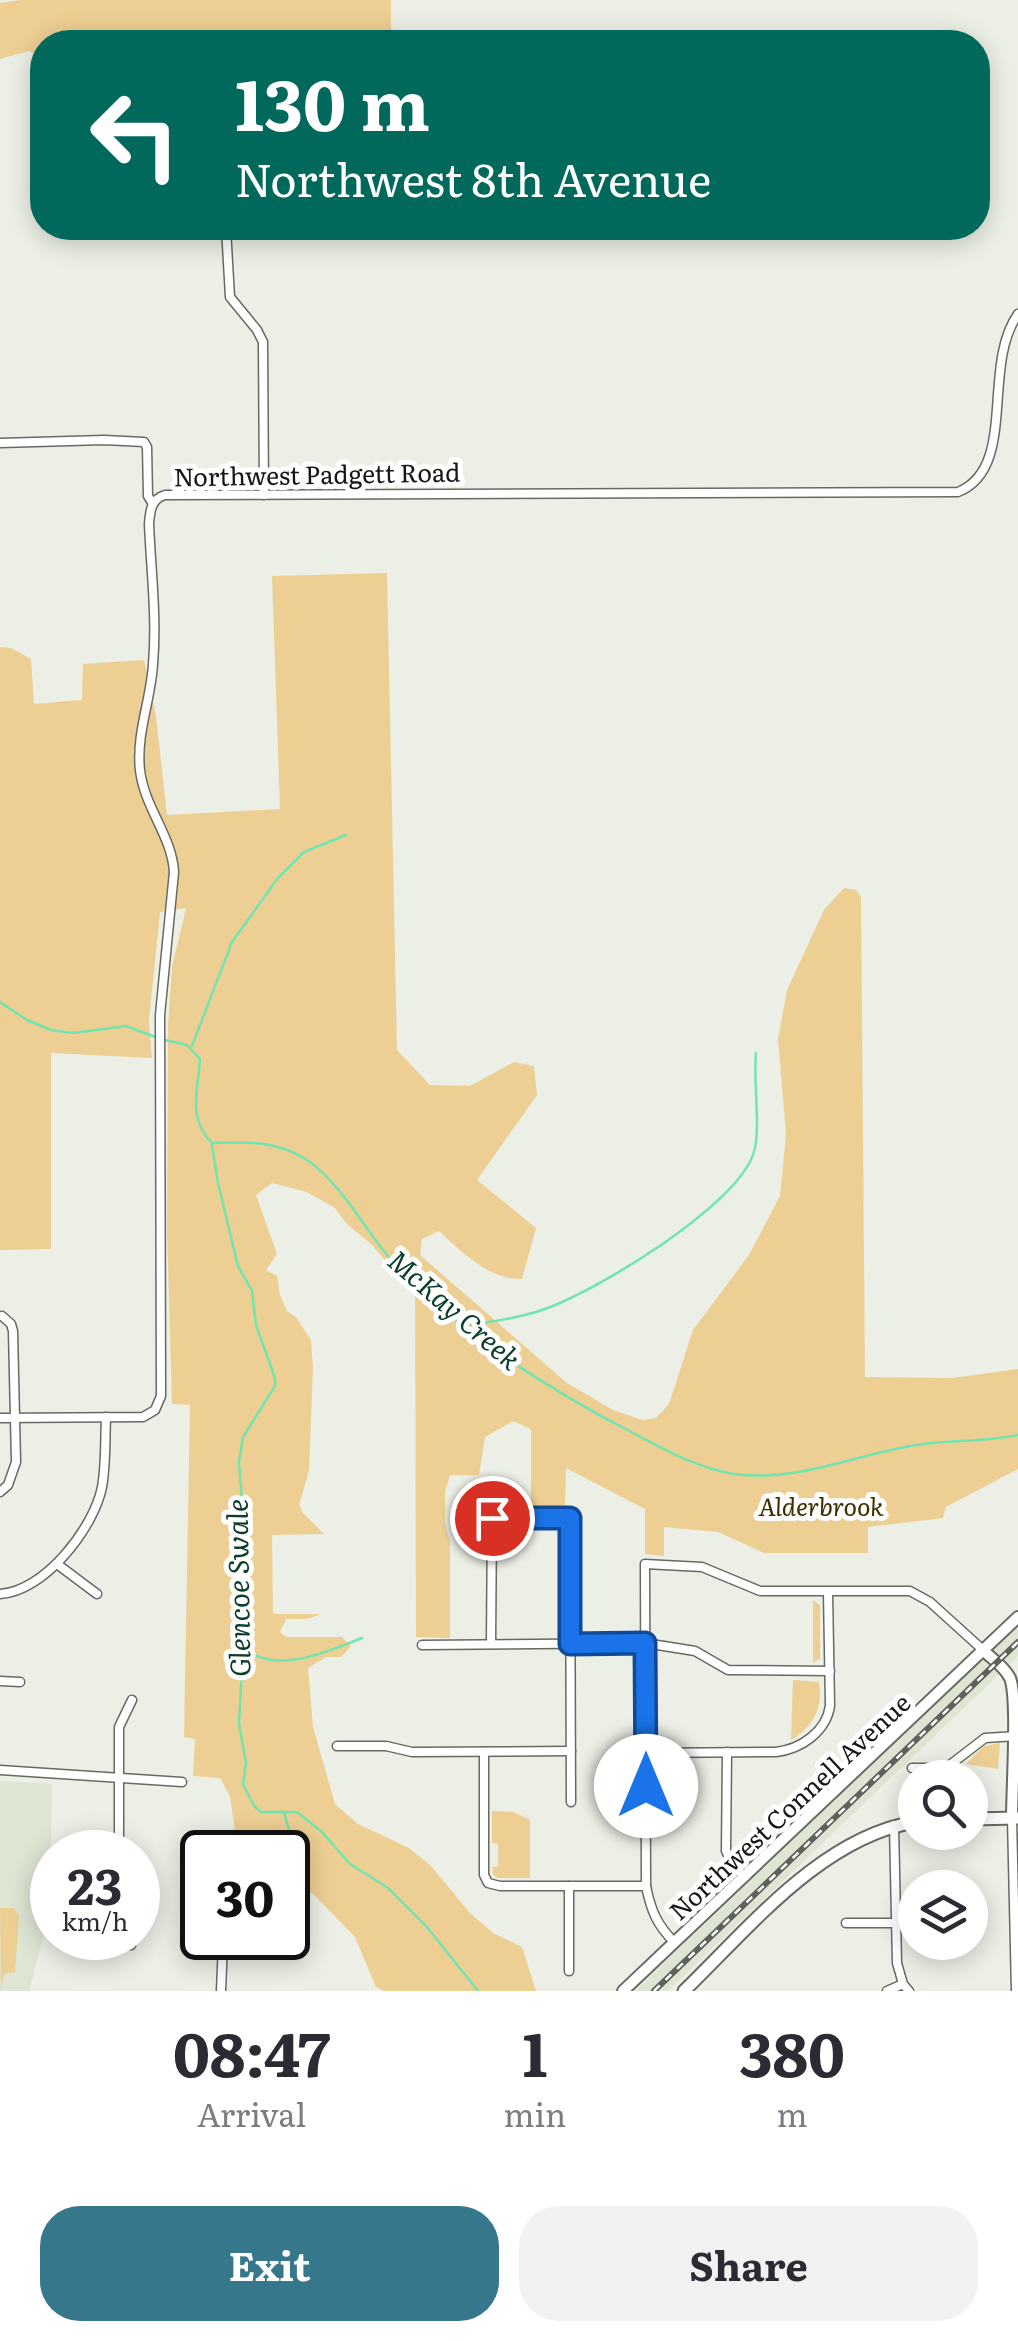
<!DOCTYPE html>
<style>
body{margin:0;font-family:Literata,serif;background:#f2f2f3;color:#2b2b33;height:100vh;display:flex;flex-direction:column;font-size:38px;white-space:nowrap}
*{box-sizing:border-box;margin:0}
p{font-size:32px;color:#7c7c81}
.icon{flex:none;width:55px;height:55px;fill:none;stroke:currentColor;stroke-width:2;stroke-linecap:round;stroke-linejoin:round}
.map{position:relative;height:1991px;overflow:hidden}
.sheet{display:flex;flex-direction:column;background:#fff;flex:1}
.sheet>*{flex:none}
.top-card{position:absolute;left:30px;top:30px;width:960px;height:210px;border-radius:40px;box-shadow:0 5px 25px #0003;background:#00695c;color:#fff;overflow:hidden}
.controls{position:absolute;left:898px;top:1760px;display:grid;gap:20px}
.controls a{display:grid;place-items:center;width:90px;height:90px;border-radius:50%;background:#fff;box-shadow:0 5px 25px #0003;font-size:50px}
.speed{position:absolute;left:30px;top:1830px;display:flex;gap:20px;font-size:50px;font-weight:700;text-align:center}
.speed>*{display:grid;place-content:center;width:130px;height:130px;border-radius:50%;background:#fff;box-shadow:0 5px 25px #0003;line-height:1}
.speed small{font-size:25px;font-weight:400}
.speed .limit{border:5px solid #111;border-radius:15px;background:#fff;color:#111}
.pin{position:absolute;display:grid;place-items:center;width:85px;height:85px;color:#fff;margin:-42px;border:5px solid #fff;border-radius:50%;box-shadow:0 2px 10px #0007}
.me{position:absolute;width:110px;margin:-55px;rotate:0deg;stroke-linejoin:round;filter:drop-shadow(0 0 8px #0008)}
.turn{display:flex;align-items:center;gap:35px;height:210px;padding:0 40px;font-size:45px}
.turn .icon{width:130px;height:130px;stroke-width:2.5}
.turn b{display:block;font-size:70px;line-height:85px}
.eta{display:flex;justify-content:space-evenly;align-items:center;height:170px;text-align:center}
.eta b{font-size:60px;font-weight:700;line-height:70px}
.primary-button{display:flex;gap:20px;margin-top:auto;padding:20px 40px}
.primary-button a{flex:1;height:115px;border-radius:40px;background:#37778b;color:#fff;font-size:40px;font-weight:700;line-height:115px;text-align:center}
.primary-button a+a{background:#f2f2f3;color:#2b2b33}
.map>svg:first-child{display:block}
</style>
<div class="map">
<svg width="1018" height="1991" viewBox="0 0 1018 1991">
<rect width="100%" height="100%" fill="#ebefe5"/>
<!-- built -->
<g fill="#dee5d3">
<path d="M1018,1626V1656L668,1991H635Z"/>
<path d="M0,1781L52,1784L50,1922H47L29,1991H0Z"/>
</g>
<!-- green -->
<g fill="#eecf93">
<path d="M21,0H391V42H42V57L29,51L0,59V3Z"/>
<path d="M387,573L397,1050L430,1085L470,1086L514,1062L534,1066L537,1095L477,1180L536,1228L522,1279C489,1280 462,1252 439,1231L422,1239L420,1255L567,1383L613,1410L642,1420L656,1418L669,1404L693,1330L749,1255L780,1196L786,1134L778,1039L787,990L824,910L844,888L856,890L861,897L865,1377L952,1378L1018,1369V1469L946,1507L943,1518L868,1527V1553H764L718,1532L664,1527V1556L645,1554V1509L566,1468L565,1506L531,1510V1429L513,1421L485,1437L479,1475H450L445,1492V1524L450,1541V1638L416,1637L415,1278L389,1273L384,1259L372,1245L346,1223L335,1208L307,1192L272,1183L256,1195L277,1254L266,1270L277,1276L280,1295L287,1311L296,1317L311,1340L313,1369L309,1471L299,1505L303,1513L324,1534L272,1535L273,1614H321L307,1619H286L280,1632L286,1637H342L351,1646L341,1657H326L308,1668L313,1727L335,1804L358,1824L409,1848L431,1866L470,1913L493,1933L522,1947L536,1991H384L376,1987L355,1937L312,1893L288,1894V1852H238L230,1796L220,1778L193,1776L195,1739L184,1737L190,1405L172,1404L167,1230L168,1026L172,967L186,908L160,912L149,1021L152,1058L51,1053V1249L0,1250V647L11,648L31,659L34,704L82,700L83,664L144,660L156,716L167,815L280,809L272,576Z"/>
<path d="M813,1600L820,1605V1659L813,1663Z"/>
<path d="M793,1680L819,1682C823,1708 814,1726 791,1740Z"/>
<path d="M1000,1743L998,1769L966,1764L984,1746Z"/>
<path d="M492,1811L514,1812L530,1820V1878H498L493,1875L492,1867L498,1866V1844L492,1843Z"/>
<path d="M0,1908H13L19,1915L15,1972L4,1974L1,1991Z"/>
</g>
<g fill="none" stroke-linecap="round" stroke-linejoin="round">
<!-- stream -->
<g stroke="#72e4b0" stroke-width="2.5">
<path d="M0,1002L27,1020L51,1030L73,1033L126,1026L158,1038"/>
<path d="M165,1040L187,1045L200,1059C198,1091 187,1118 212,1143C246,1142 277,1140 307,1160C346,1187 367,1236 400,1270C467,1337 551,1391 635,1434C665,1450 700,1469 734,1474C793,1482 848,1458 905,1447C942,1439 981,1443 1018,1435"/>
<path d="M192,1046L232,942L278,878L304,852L346,835"/>
<path d="M212,1145L218,1183L238,1266L252,1291L256,1325L275,1378V1386L243,1437L239,1461L242,1505L233,1560L237,1597L245,1614L239,1724L246,1763L243,1784L254,1806L261,1812H297L322,1832L350,1864L388,1888L426,1926L478,1991"/>
<path d="M467,1325C493,1322 518,1318 542,1310C595,1292 738,1206 754,1152C761,1127 753,1082 756,1053"/>
<path d="M245,1649C278,1675 328,1651 362,1638"/>
<path d="M284,1812L291,1838L288,1893"/>
<path d="M274,1949L277,1938"/>
</g>
<defs>
<g id="street">
<path d="M226,228L230,297L257,330L263,342L264,495"/>
<path d="M0,443L104,440L144,442L147,447L148,496L153,504"/>
<path d="M0,1418L143,1417L155,1410L161,1396L160,1015L174,872C172,836 144,807 140,770C136,733 151,700 153,664C157,618 151,570 149,524C150,511 151,499 165,495L958,492C1018,468 981,366 1018,314"/>
<path d="M0,1492L8,1485L16,1462L13,1331L11,1324L2,1316"/>
<path d="M57,1564L97,1594"/>
<path d="M0,1594C44,1592 94,1528 102,1487C106,1465 105,1440 106,1417"/>
<path d="M491,1644L492,1518H570L571,1802"/>
<path d="M422,1645L645,1643L695,1651L728,1670L830,1671"/>
<path d="M0,1681L20,1682"/>
<path d="M337,1746H386L412,1752L571,1751"/>
<path d="M484,1752V1875L488,1883L500,1886H646"/>
<path d="M727,1752L726,1851L732,1863L745,1877"/>
<path d="M646,1753L776,1752C801,1749 826,1732 830,1706L828,1592"/>
<path d="M912,1768H946L985,1738L1017,1736"/>
<path d="M0,1770L182,1782"/>
<path d="M1012,1818L1016,1991"/>
<path d="M894,1825L897,1963L903,1984L909,1991"/>
<path d="M119,1852V1727L132,1700"/>
<path d="M569,1886V1971"/>
<path d="M846,1923H895"/>
<path d="M675,1943C657,1925 651,1911 646,1886L645,1564L702,1567L760,1591H910L930,1602L983,1650"/>
<path d="M131,1945V1938"/>
<path d="M221,1991L223,1943"/>
<path d="M887,1991L903,1984"/>
</g>
<g id="secondary">
<path d="M983,1650C993,1660 1004,1666 1010,1678C1018,1698 1012,1788 1012,1818"/>
<path d="M623,1991L1018,1617"/>
</g>
<g id="primary">
<path d="M970,1819L1018,1818"/>
<path d="M684,1991C749,1928 822,1837 915,1822"/>
</g>
</defs>
<!-- street casing -->
<use href="#street" stroke="#676a61" stroke-width="11"/>
<!-- secondary casing -->
<use href="#secondary" stroke="#676a61" stroke-width="14"/>
<!-- primary casing -->
<use href="#primary" stroke="#676a61" stroke-width="15"/>
<!-- street -->
<use href="#street" stroke="#fff" stroke-width="8"/>
<!-- secondary -->
<use href="#secondary" stroke="#fff" stroke-width="10"/>
<!-- primary -->
<use href="#primary" stroke="#fff" stroke-width="11"/>
<defs>
<path id="rail" d="M654,1991L1018,1642"/>
</defs>
<!-- rail casing -->
<use href="#rail" stroke="#5f615c" stroke-width="6"/>
<!-- rail -->
<use href="#rail" stroke="#fff" stroke-width="2.5" stroke-dasharray="8" stroke-linecap="butt"/>
</g>
<g fill="none" stroke-linecap="round" stroke-linejoin="round">
<defs>
<path id="route" d="M492,1518H570V1644L645,1643L646,1786"/>
</defs>
<!-- route casing -->
<use href="#route" stroke="#114b97" stroke-width="25"/>
<!-- route -->
<use href="#route" stroke="#1a73e8" stroke-width="18"/>
</g>
<g text-anchor="middle" stroke-width="10" stroke-linejoin="round" paint-order="stroke">
<!-- street labels -->
<g font-size="25" fill="#171815" stroke="#fff">
<text transform="translate(317 475) rotate(-1)" y="9">Northwest Padgett Road</text>
<text transform="translate(790 1807) rotate(-43)" y="9">Northwest Connell Avenue</text>
</g>
<!-- park labels -->
<g font-size="25" font-style="italic" fill="#3f2d00" stroke="#fff">
<text x="821" y="1516">Alderbrook</text>
</g>
<!-- water labels -->
<g font-size="28" font-style="italic" fill="#0b3e2a" stroke="#fff">
<text transform="translate(454 1310) rotate(41)" y="10">McKay Creek</text>
<text transform="translate(239 1588) rotate(-91)" y="10">Glencoe Swale</text>
</g>
</g>
</svg>
<div class="controls">
<a><svg class="icon" aria-label="search" viewBox="0 0 24 24"><circle cx="10" cy="10" r="6"/><path d="M15 15l6 6"/></svg></a>
<a><svg class="icon" aria-label="layers" viewBox="0 0 24 24"><path d="M12 4l9 5-9 5-9-5zM3 14l9 5 9-5"/></svg></a>
</div>
<div class="speed"><div>23<small>km/h</small></div><div class="limit">30</div></div>
<div class="pin" style="left:492px;top:1518px;background:#d93025"><svg class="icon" aria-label="arrive" viewBox="0 0 24 24"><path d="M6 21V4h12l-3 4 3 4H6"/></svg></div>
<svg class="me" style="left:646px;top:1786px" viewBox="-20 -20 40 40"><circle r="19" fill="#fff"/><path d="M0-13L10 11 0 6-10 11z" fill="#1a73e8"/></svg>
<div class="top-card">
<div class="turn"><svg class="icon" aria-label="left" viewBox="0 0 24 24"><path d="M17 20v-9H6M10 6l-5 5 5 5"/></svg><div><b>130 m</b>Northwest 8th Avenue</div></div>
</div>
</div>
<section class="sheet">
<div class="eta">
<div><b>08:47</b><p>Arrival</p></div>
<div><b>1</b><p>min</p></div>
<div><b>380</b><p>m</p></div>
</div>
<div class="primary-button"><a>Exit</a><a>Share</a></div>
</section>
